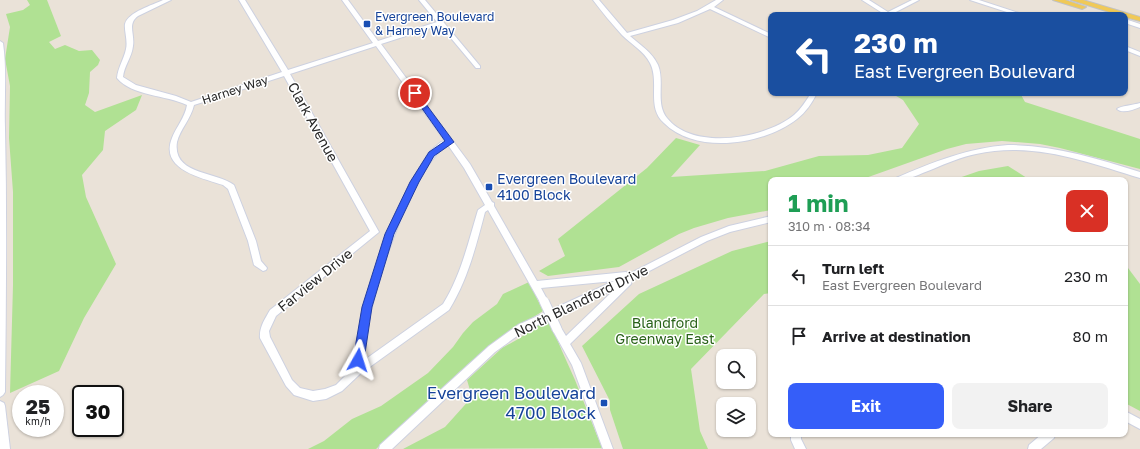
<!DOCTYPE html>
<meta charset="utf-8">
<style>
body{margin:0;font-family:"Golos Text",sans-serif;background:#f2f2f2;color:#202124;height:100vh;display:flex;flex-direction:column;font-size:15px;white-space:nowrap}
*{box-sizing:border-box;margin:0}
p{font-size:13px;color:#757577}
.icon{flex:none;width:22px;height:22px;fill:none;stroke:currentColor;stroke-width:2;stroke-linecap:round;stroke-linejoin:round}
.map{position:relative;flex:1;overflow:hidden}
.panel{position:absolute;left:768px;top:177px;width:360px;height:260px;display:flex;flex-direction:column;background:#fff;border-radius:8px;box-shadow:0 1px 3px #0004}
.panel>*{flex:none}
.top-card{position:absolute;left:768px;top:12px;width:360px;height:84px;border-radius:8px;box-shadow:0 1px 3px #0004;background:#1a4fa0;color:#fff;overflow:hidden}
.controls{position:absolute;left:716px;top:349px;display:grid;gap:8px}
.controls a{display:grid;place-items:center;width:40px;height:40px;border-radius:8px;background:#fff;box-shadow:0 1px 3px #0004;font-size:20px}
.speed{position:absolute;left:12px;top:385px;display:flex;gap:8px;font-size:20px;font-weight:700;text-align:center}
.speed>*{display:grid;place-content:center;width:52px;height:52px;border-radius:50%;background:#fff;box-shadow:0 1px 3px #0004;line-height:1}
.speed small{font-size:10px;font-weight:400}
.speed .limit{border:2px solid #111;border-radius:6px;background:#fff;color:#111}
.pin{position:absolute;display:grid;place-items:center;width:34px;height:34px;color:#fff;margin:-17px;border:2px solid #fff;border-radius:50%;box-shadow:0 1px 4px #0007}
.me{position:absolute;width:44px;margin:-22px;rotate:6deg;stroke-linejoin:round;filter:drop-shadow(0 0 3px #0008)}
.turn{display:flex;align-items:center;gap:14px;height:84px;padding:0 20px;font-size:18px}
.turn .icon{width:52px;height:52px;stroke-width:2.5}
.turn b{display:block;font-size:28px;line-height:34px}
.round{display:grid;place-items:center;flex:none;width:42px;height:42px;border-radius:8px;background:#f2f2f2}
.headline{display:flex;align-items:center;justify-content:space-between;height:68px;padding:0 20px}
h1{font-size:24px;font-weight:700;line-height:30px;color:#1e9e55}
.action{display:flex;gap:8px;margin-top:auto;padding:8px 20px}
.action a{flex:1;height:46px;border-radius:8px;background:#355ef9;color:#fff;font-size:16px;font-weight:700;line-height:46px;text-align:center}
.action a+a{background:#f2f2f2;color:#202124}
ul{padding:0;list-style:none}
li{display:flex;align-items:center;gap:12px;height:60px;padding:0 20px;border-top:1px solid #e0e0e0}
li div{flex:1}
li b{display:block;font-size:15px}
li em{font-style:normal}
.map>svg:first-child{display:block}
</style>
<div class="map">
<svg width="1140" height="449" viewBox="0 0 1140 449">
<rect width="100%" height="100%" fill="#eae2d8"/>
<!-- green -->
<g fill="#b0e193">
<path d="M27,0H47L61,36L49,42L55,49L65,45L79,51L92,50L100,60L98,65L90,72L89,93L85,105L95,112L142,95L136,110L105,131L103,150L82,175L86,197L116,264L84,318L59,371L10,393L13,285V192L9,138L10,86L5,59L10,27L6,14L23,10L30,5Z"/>
<path d="M891,93H1020L1025,102L1140,139V169L1060,148L1040,144L1002,141L966,144L947,149L860,180H771V210L728,218L694,228L679,234L619,267L548,276L539,271L565,256L558,239L647,168L676,138L700,145L671,177L765,171L819,156L868,155L902,148L919,124L903,100Z"/>
<path d="M1008,166L1030,180H953L979,171Z"/>
<path d="M771,241V293L764,294L691,369L700,431L708,449H623L610,410V401L582,346L639,294L732,251Z"/>
<path d="M1125,264L1140,284V411L1125,403Z"/>
<path d="M529,282L543,311L502,337L468,364L376,449H308L324,441L352,419L381,406L428,373L453,347L463,333L473,322L497,304L503,294Z"/>
<path d="M548,317L562,351L575,380L602,448L403,449L445,427L472,397L467,380L502,348L520,338Z"/>
</g>
<g fill="none" stroke-linecap="round" stroke-linejoin="round">
<defs>
<g id="minor">
<path d="M163,0H171L138,16C127,24 135,34 133,46C132,57 124,66 123,77L136,85L176,96L191,102L282,72L239,0H245L288,70L373,43L342,0H348L378,41L437,22L419,0H425L480,66V68H476L440,25L381,44L470,164L492,202L494,203V206L537,281L626,272L629,274L701,237L729,226L771,216V222L730,232L707,241L632,280L631,284L570,344L581,363L613,449H603L572,365L552,329L554,326L557,325L560,326L566,336L615,289L524,331L495,352L392,449H379L380,445L489,346L518,325L614,281L541,288L548,301L547,304L544,305L541,304L488,210L485,212C476,246 468,279 449,310L360,374L342,391L326,399L313,401L294,395L286,386L260,338C259,327 265,319 270,310L370,231L284,76L194,105C191,119 180,129 177,142C172,175 216,171 234,185L256,241L261,261L267,268L266,270L263,271L254,265L248,241L228,189L223,185C203,178 159,170 172,138C176,127 185,118 187,105C166,95 132,96 117,78C118,67 124,59 126,49C128,41 124,30 125,24C128,12 153,5 163,0ZM376,46L445,141L441,142L429,152L411,182L386,234L363,307L352,369L336,385L325,389L313,391L300,388L292,380L270,337L269,331L276,316L379,232L290,74ZM448,145L464,168L485,205L478,210C468,243 461,275 443,304L363,361C365,343 367,324 372,307C381,269 415,164 448,145Z"/>
<path d="M593,0H599L627,33L673,20L697,11L716,0H723L714,7L771,34V38L769,37L710,9L678,23L630,36C640,45 652,52 658,65C665,82 655,103 667,118C693,151 765,139 794,115C801,109 806,101 811,93H817C812,103 806,112 797,119C764,145 696,155 664,123C646,107 660,82 650,63C644,51 631,44 622,35C612,24 602,12 593,0Z"/>
<path d="M862,0H869L888,12L912,0H919L892,14L893,15H883L884,14Z"/>
<path d="M970,0H979L1025,15H1016Z"/>
<path d="M1125,19L1140,24V28L1125,23Z"/>
<path d="M0,41L3,43C7,71 4,100 5,128C7,216 6,304 5,392L3,395L0,397Z"/>
<path d="M1125,46L1140,52V56L1125,50Z"/>
<path d="M1140,103V107C1133,110 1122,114 1117,109C1120,106 1134,105 1140,103Z"/>
<path d="M1008,145C1054,145 1096,158 1140,172V178C1087,162 1033,141 976,154C961,157 947,163 933,169C919,174 910,180 895,180L896,178C933,162 968,148 1008,145Z"/>
<path d="M0,401L4,403L5,406L10,449H0Z"/>
<path d="M1125,411L1140,419V429L1125,421Z"/>
<path d="M791,434H801V439L806,449H795L791,440Z"/>
<path d="M1042,434H1055L1054,438L1041,449H1028L1029,445Z"/>
</g>
<g id="major">
<path d="M1053,0H1065L1086,7L1082,9Z"/>
<path d="M1071,0H1083L1140,17V21L1125,17V15H1119Z"/>
</g>
</defs>
<!-- minor casing -->
<use href="#minor" stroke="#cdd1e0" stroke-width="2"/>
<!-- major casing -->
<use href="#major" stroke="#c3c3c3" stroke-width="2"/>
<!-- minor -->
<use href="#minor" fill="#fff" fill-rule="evenodd"/>
<!-- major -->
<use href="#major" fill="#f0c957" fill-rule="evenodd"/>
<defs>
<path id="minor-bridge" d="M544,301L557,329"/>
</defs>
<!-- minor-bridge casing -->
<use href="#minor-bridge" stroke="#cdd1e0" stroke-width="11" stroke-linecap="butt"/>
<!-- minor-bridge -->
<use href="#minor-bridge" stroke="#fff" stroke-width="9"/>
</g>
<!-- route -->
<path fill="#355ef9" stroke="#223da2" d="M415,91L417,92L454,142L434,156L419,182L394,234L372,307L364,360L362,364L358,365L355,364L353,360L362,307L385,234L410,182L429,152L445,141L411,93Z"/>
<!-- markers -->
<g fill="#1a4fb4" stroke="#fff" stroke-width="1.5">
<rect x="363" y="20" width="8" height="8" rx="2"/>
<rect x="485" y="183" width="8" height="8" rx="2"/>
<rect x="600" y="399" width="8" height="8" rx="2"/>
</g>
<g text-anchor="middle" stroke-width="3" stroke-linejoin="round" paint-order="stroke">
<!-- far-transit labels -->
<g font-size="12" fill="#164399" stroke="#fff" text-anchor="start">
<text x="375" y="21">Evergreen Boulevard<tspan x="375" dy="14">&amp; Harney Way</tspan></text>
</g>
<!-- far-street labels -->
<g font-size="12" fill="#272727" stroke="#fff">
<text transform="translate(235 90) rotate(-18)" y="4">Harney Way</text>
</g>
<!-- street labels -->
<g font-size="14" fill="#272727" stroke="#fff">
<text transform="translate(313 122) rotate(61)" y="5">Clark Avenue</text>
<text transform="translate(315 280) rotate(-39)" y="5">Farview Drive</text>
<text transform="translate(581 301) rotate(-26)" y="5">North Blandford Drive</text>
</g>
<!-- transit labels -->
<g font-size="14" fill="#164399" stroke="#fff" text-anchor="start">
<text x="497" y="184">Evergreen Boulevard<tspan x="497" dy="16">4100 Block</tspan></text>
</g>
<!-- park labels -->
<g font-size="14" fill="#296219" stroke="#fff">
<text x="665" y="328">Blandford<tspan x="665" dy="16">Greenway East</tspan></text>
</g>
<!-- near-transit labels -->
<g font-size="17" fill="#164399" stroke="#fff" text-anchor="end">
<text x="596" y="399">Evergreen Boulevard<tspan x="596" dy="20">4700 Block</tspan></text>
</g>
</g>
</svg>
<div class="controls">
<a><svg class="icon" aria-label="search" viewBox="0 0 24 24"><circle cx="10" cy="10" r="6"/><path d="M15 15l6 6"/></svg></a>
<a><svg class="icon" aria-label="layers" viewBox="0 0 24 24"><path d="M12 4l9 5-9 5-9-5zM3 14l9 5 9-5"/></svg></a>
</div>
<div class="speed"><div>25<small>km/h</small></div><div class="limit">30</div></div>
<div class="pin" style="left:415px;top:93px;background:#d93025"><svg class="icon" aria-label="arrive" viewBox="0 0 24 24"><path d="M6 21V4h12l-3 4 3 4H6"/></svg></div>
<svg class="me" style="left:358px;top:360px" viewBox="-20 -20 40 40"><path d="M0-17L14 15 0 8-14 15z" fill="#355ef9" stroke="#fff" stroke-width="4"/></svg>
<div class="top-card">
<div class="turn"><svg class="icon" aria-label="left" viewBox="0 0 24 24"><path d="M17 20v-9H6M10 6l-5 5 5 5"/></svg><div><b>230 m</b>East Evergreen Boulevard</div></div>
</div>
<section class="panel">
<div class="headline"><div><h1>1 min</h1><p>310 m · 08:34</p></div><a class="round" style="background:#d93025;color:#fff"><svg class="icon" aria-label="close" viewBox="0 0 24 24"><path d="M6 6l12 12M18 6L6 18"/></svg></a></div>
<ul>
<li><svg class="icon" aria-label="left" viewBox="0 0 24 24"><path d="M17 20v-9H6M10 6l-5 5 5 5"/></svg><div><b>Turn left</b><p>East Evergreen Boulevard</p></div><em>230 m</em></li>
<li><svg class="icon" aria-label="arrive" viewBox="0 0 24 24"><path d="M6 21V4h12l-3 4 3 4H6"/></svg><div><b>Arrive at destination</b></div><em>80 m</em></li>
</ul>
<div class="action"><a>Exit</a><a>Share</a></div>
</section>
</div>
